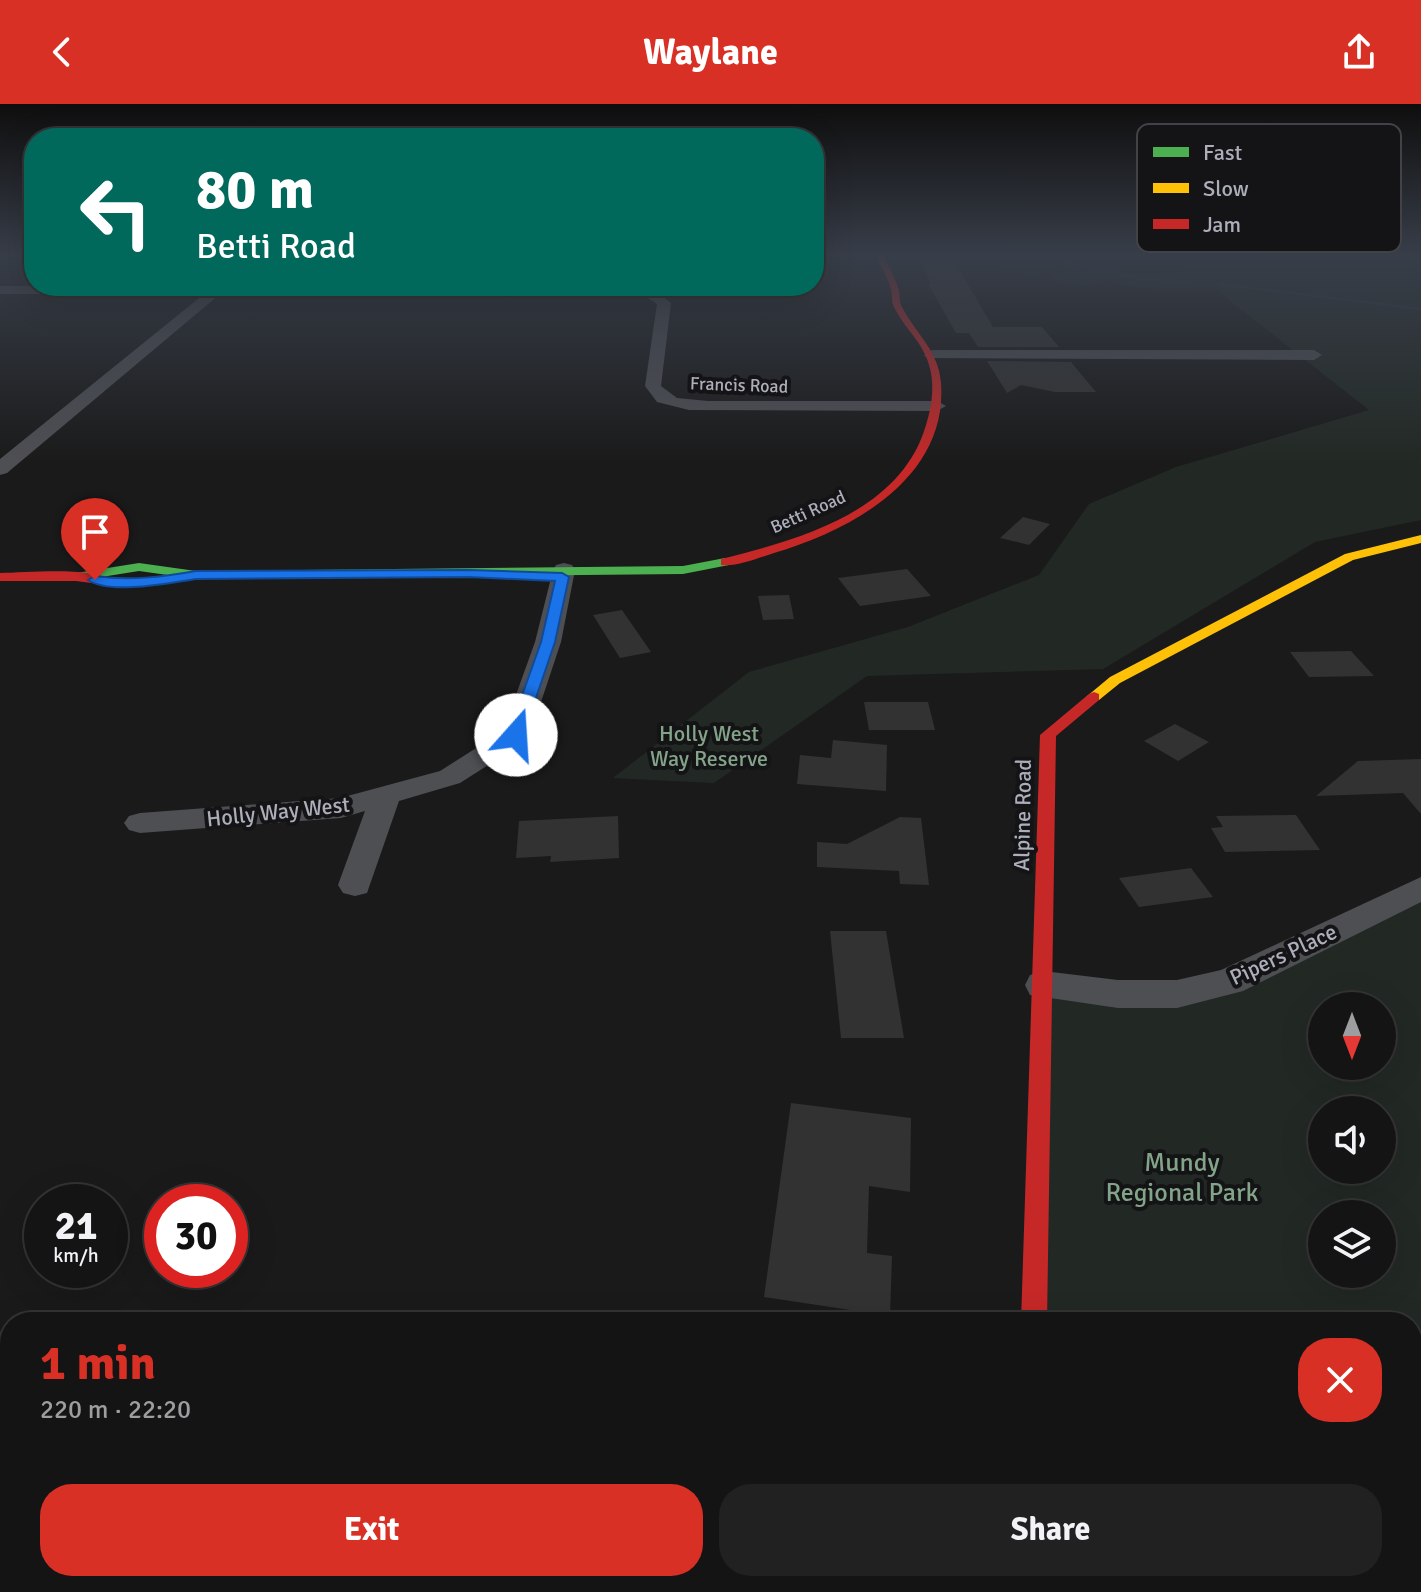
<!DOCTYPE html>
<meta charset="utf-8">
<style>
body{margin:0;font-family:Signika,sans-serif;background:#212122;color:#f1f3f6;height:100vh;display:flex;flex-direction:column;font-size:30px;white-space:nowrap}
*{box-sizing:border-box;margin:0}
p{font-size:26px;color:#9d9ea0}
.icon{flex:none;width:44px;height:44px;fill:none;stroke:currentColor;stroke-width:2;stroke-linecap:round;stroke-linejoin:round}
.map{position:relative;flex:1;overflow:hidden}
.side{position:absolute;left:0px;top:1208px;width:1422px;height:280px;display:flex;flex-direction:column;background:#141414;border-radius:32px 32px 0 0;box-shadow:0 8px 32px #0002,0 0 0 2px #333334}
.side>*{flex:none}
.guide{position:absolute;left:24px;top:24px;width:800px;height:168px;border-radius:32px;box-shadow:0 8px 32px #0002,0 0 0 2px #333334;background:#00695c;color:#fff;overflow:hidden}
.needle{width:52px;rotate:180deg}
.fabs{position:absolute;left:1308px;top:888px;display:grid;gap:16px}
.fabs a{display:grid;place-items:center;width:88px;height:88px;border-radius:50%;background:#141414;box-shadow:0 8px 32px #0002,0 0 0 2px #333334;font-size:40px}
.speed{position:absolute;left:24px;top:1080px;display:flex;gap:16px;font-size:40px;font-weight:700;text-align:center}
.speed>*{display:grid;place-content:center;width:104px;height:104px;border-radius:50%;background:#141414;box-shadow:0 8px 32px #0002,0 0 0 2px #333334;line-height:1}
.speed small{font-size:20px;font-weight:400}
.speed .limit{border:12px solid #d22;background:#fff;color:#111}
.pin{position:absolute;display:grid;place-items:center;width:68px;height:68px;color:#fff;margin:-82px -34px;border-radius:50% 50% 50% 0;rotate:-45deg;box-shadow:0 0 8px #0007}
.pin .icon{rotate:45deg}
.me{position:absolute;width:88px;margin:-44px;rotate:19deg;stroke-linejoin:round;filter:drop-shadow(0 0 6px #0008)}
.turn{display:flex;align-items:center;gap:28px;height:168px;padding:0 40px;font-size:36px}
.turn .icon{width:104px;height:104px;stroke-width:2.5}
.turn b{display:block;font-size:56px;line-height:68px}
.round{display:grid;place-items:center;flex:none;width:84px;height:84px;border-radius:32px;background:#212122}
.summary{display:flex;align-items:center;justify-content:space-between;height:136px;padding:0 40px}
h1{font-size:48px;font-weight:800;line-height:60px;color:#d93025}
.action{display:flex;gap:16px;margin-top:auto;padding:16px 40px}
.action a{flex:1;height:92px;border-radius:32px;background:#d93025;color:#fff;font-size:32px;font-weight:800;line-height:92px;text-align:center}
.action a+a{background:#212122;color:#f1f3f6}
header{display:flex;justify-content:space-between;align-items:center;height:104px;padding:0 40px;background:#d93025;color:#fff;font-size:36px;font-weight:800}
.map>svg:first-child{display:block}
</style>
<header><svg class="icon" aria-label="back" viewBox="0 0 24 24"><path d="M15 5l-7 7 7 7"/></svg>Waylane<svg class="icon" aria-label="share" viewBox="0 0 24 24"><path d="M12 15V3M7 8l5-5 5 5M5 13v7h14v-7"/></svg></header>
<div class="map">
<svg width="1421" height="1488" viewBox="0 0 1421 1488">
<rect width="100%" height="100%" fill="#1a1a1a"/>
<!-- green -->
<g fill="#222924" fill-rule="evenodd">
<path d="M991,152H1023L1061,161L1048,163L1050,167C1033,175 1018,170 1002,163L1011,157L1010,153Z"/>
<path d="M1173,152H1421V416L1315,438L1103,565L867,572L714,679L613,674L749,568L908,523L1039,471L1089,400L1176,363L1369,306L1215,185H1153L1122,181L1108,176L1084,182L1057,178L1050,171L1070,166L1075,160H1080C1116,163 1151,180 1187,164Z"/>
<path d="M1421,784V1488H1033V1478H1412V1218H1034L1043,881L1177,890ZM1322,902H1382V962H1322ZM1322,1006H1382V1066H1322ZM1322,1110H1382V1170H1322Z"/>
</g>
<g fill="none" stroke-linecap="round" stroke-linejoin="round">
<!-- stream -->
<g fill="#2d333c" fill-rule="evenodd">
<path d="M1033,152H1039L1135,173L1202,179L1200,180L1135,175Z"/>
<path d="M1219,179L1421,204V206L1218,181Z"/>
</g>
</g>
<!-- building -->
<g fill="#323232">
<path d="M921,157H954L993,223H1042L1059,243H978L969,229H956L928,180H931Z"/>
<path d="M987,257L1071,258L1096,288H1055L1021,281L1007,289Z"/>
<path d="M1023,413L1050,420L1029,441L1000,434Z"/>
<path d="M907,465L931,492L860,502L838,474Z"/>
<path d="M789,491L794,515L763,516L758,492Z"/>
<path d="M622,506L651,548L620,554L593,511Z"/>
<path d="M1351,547L1374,572L1309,573L1290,548Z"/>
<path d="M864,598H928L935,626H869Z"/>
<path d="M1175,620L1209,638L1178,657L1144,637Z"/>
<path d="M833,636L887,641L886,687L797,680L800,651L831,654Z"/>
<path d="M1421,655V710L1403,689L1316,692L1358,657Z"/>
<path d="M1296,711L1320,746L1225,748L1211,724L1223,723L1216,712Z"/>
<path d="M618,712L619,754L550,758L551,752L516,754L519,717Z"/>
<path d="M900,713L921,714L929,781L900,780L899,767L817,763V738L847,740Z"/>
<path d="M1191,764L1213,793L1139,803L1119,774Z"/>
<path d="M830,827H886L904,934H841Z"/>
<path d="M791,999L911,1014L910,1088L869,1082L867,1149L892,1152L890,1212L764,1193Z"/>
</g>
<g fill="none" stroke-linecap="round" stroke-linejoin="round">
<!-- street -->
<g fill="#4e4f53" fill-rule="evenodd">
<path d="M0,182L630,183L657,188L671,199L661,282L677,294L708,297H937L946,302L937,307L689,306L657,298L645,282L657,200L648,194L630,191L220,190L7,369L0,371V355L204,190H0Z"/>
<path d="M932,246H1314L1322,251L1314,256L927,254L924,251Z"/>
<path d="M564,459L572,461L575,466L561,538L530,631L526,637L460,679L399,697L367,789L355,792L343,789L338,781L365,707L341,714L140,729L129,726L124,719L129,712L140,709L340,694L440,667L503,627L535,538L553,466L556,461Z"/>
<path d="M1421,773V798L1243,887L1177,904H1118L1030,891L1025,881L1030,871L1043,867L1118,876H1177L1221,866Z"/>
</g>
<!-- fast -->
<g fill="#4caf50" fill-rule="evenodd">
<path d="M725,454L729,455V461L683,470L196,475L139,467L76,477L70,473L76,469L139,459L196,467L683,462Z"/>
<rect x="1017" y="1478" width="32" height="10"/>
</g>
<!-- slow -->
<path fill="#ffc107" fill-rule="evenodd" d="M1421,431V439L1353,456L1120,579L1099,596H1089L1086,593L1110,573L1345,450Z"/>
<!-- jam -->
<g fill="#c62828" fill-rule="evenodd">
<path d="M877,152H883C889,163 895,174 899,186C900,192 899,198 902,203C916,230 939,247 941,279C948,374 852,426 774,449C758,454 737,463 721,461V455C798,436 901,408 926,321C932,302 935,280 929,261C923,238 904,224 894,203C891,198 893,192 891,185C888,174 881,163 877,152Z"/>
<path d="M0,469C27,469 92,462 112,477L106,481L76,477H0Z"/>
<path d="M1094,588L1099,590V596L1056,632L1047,1218H1021L1040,631L1089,590Z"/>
</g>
</g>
<!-- sky -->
<linearGradient id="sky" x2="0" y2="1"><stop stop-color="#0e0e0e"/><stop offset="0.42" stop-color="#383e49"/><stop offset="1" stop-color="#383e49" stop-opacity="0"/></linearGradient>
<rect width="1421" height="360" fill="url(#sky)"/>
<!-- route -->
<path fill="#1a73e8" stroke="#114b97" stroke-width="2" d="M469,466L562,469L569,473L555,538L522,635H511L508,631L541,538L555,477L469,473L196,475C169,479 110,491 88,476L95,472C129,477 162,473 196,467Z"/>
<g text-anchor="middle" stroke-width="8" stroke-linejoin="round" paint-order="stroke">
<!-- far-street labels -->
<g font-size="18" fill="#acaeba" stroke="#141416">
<text transform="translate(739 281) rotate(2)" y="6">Francis Road</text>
<text transform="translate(808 408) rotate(-24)" y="6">Betti Road</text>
</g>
<!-- park labels -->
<g font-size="22" fill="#84a48a" stroke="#141416">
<text x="709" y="637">Holly West<tspan x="709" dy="25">Way Reserve</tspan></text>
</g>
<!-- street labels -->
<g font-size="22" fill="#acaeba" stroke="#141416">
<text transform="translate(278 707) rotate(-6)" y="8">Holly Way West</text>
<text transform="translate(1022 711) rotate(-89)" y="8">Alpine Road</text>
<text transform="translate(1283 850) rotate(-25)" y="8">Pipers Place</text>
</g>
<!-- near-park labels -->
<g font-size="26" fill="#84a48a" stroke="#141416">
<text x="1182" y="1067">Mundy<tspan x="1182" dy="30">Regional Park</tspan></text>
</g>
</g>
<!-- legend -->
<rect x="1137" y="20" width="264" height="128" rx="12" fill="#141416" stroke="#424247" stroke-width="2"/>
<rect x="1153" y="43" width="36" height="10" fill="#4caf50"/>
<rect x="1153" y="79" width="36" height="10" fill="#ffc107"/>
<rect x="1153" y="115" width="36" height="10" fill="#c62828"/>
<g font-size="22" fill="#acaeba">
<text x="1203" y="56">Fast</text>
<text x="1203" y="92">Slow</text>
<text x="1203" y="128">Jam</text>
</g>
</svg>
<div class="fabs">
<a><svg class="needle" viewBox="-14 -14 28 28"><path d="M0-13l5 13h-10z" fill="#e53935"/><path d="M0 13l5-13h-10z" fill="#9d9ea0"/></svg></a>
<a><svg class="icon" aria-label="sound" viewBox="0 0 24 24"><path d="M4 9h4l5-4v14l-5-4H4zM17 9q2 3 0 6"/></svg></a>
<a><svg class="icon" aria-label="layers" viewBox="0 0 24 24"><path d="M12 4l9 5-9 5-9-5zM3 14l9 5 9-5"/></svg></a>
</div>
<div class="speed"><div>21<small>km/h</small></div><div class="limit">30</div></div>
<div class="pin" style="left:95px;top:476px;background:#d93025"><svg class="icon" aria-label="arrive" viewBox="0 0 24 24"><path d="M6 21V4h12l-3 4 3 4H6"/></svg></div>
<svg class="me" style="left:516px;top:631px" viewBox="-20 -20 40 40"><circle r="19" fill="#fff"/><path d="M0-13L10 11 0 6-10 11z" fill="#1a73e8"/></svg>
<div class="guide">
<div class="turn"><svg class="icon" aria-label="left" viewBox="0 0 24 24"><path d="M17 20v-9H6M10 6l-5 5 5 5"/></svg><div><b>80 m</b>Betti Road</div></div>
</div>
<section class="side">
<div class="summary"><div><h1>1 min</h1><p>220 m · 22:20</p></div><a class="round" style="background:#d93025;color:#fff"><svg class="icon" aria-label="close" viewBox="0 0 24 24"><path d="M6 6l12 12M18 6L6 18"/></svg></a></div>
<div class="action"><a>Exit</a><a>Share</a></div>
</section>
</div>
